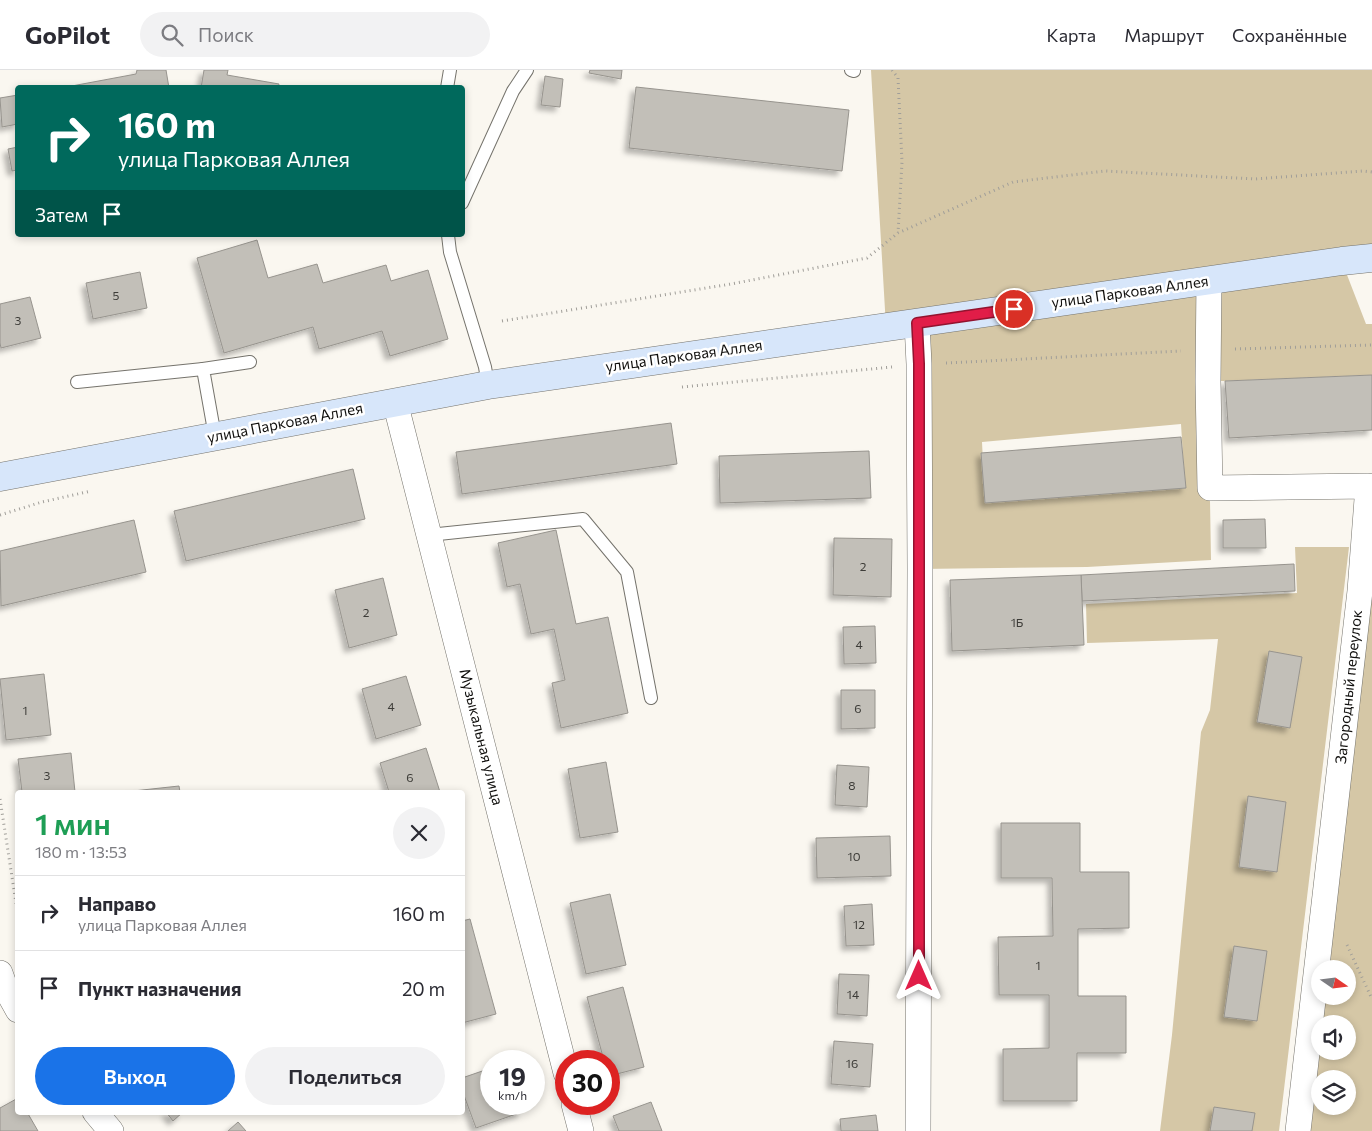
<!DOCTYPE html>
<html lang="ru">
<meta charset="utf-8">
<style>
body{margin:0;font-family:Commissioner,sans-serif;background:#f2f2f3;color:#2b2b33;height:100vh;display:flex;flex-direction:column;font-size:19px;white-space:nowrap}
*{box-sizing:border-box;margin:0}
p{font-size:16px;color:#7c7c81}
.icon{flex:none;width:28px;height:28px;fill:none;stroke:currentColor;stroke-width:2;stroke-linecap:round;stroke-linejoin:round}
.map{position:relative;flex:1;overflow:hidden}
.panel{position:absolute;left:15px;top:720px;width:450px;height:325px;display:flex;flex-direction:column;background:#fff;border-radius:5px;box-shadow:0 2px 8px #0003}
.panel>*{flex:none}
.hud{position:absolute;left:15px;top:15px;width:450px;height:152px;border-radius:5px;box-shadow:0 2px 8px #0003;background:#00695c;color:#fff;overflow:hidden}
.needle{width:32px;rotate:104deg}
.buttons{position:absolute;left:1311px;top:890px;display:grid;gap:10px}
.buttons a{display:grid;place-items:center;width:45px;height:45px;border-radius:50%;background:#fff;box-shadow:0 2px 8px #0003;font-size:25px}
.speed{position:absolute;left:480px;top:980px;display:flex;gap:10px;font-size:25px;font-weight:700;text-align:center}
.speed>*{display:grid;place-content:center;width:65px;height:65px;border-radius:50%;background:#fff;box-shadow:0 2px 8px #0003;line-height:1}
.speed small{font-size:12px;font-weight:400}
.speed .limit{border:8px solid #d22;background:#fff;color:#111}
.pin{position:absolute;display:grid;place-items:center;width:42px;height:42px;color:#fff;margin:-21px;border:2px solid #fff;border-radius:50%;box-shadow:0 1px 5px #0007}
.me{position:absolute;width:55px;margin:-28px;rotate:0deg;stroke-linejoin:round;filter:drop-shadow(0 0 4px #0008)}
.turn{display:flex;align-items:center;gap:18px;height:105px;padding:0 20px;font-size:22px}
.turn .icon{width:65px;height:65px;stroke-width:2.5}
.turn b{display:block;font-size:35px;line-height:42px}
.then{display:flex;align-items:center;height:48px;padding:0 20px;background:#0003;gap:10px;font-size:19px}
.round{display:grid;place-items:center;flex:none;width:52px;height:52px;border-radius:26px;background:#f2f2f3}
.summary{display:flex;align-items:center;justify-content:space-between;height:85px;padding:0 20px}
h1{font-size:30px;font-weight:600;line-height:38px;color:#1e9e55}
.cta{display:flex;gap:10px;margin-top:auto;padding:10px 20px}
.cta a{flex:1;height:58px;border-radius:30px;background:#1a73e8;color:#fff;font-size:20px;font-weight:600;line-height:58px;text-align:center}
.cta a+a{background:#f2f2f3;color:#2b2b33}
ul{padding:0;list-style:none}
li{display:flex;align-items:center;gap:15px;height:75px;padding:0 20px;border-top:1px solid #e1e1e2}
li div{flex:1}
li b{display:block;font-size:19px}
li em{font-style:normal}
header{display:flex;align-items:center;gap:30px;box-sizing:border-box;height:70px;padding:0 25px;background:#fff;border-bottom:1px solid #e1e1e2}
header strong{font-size:24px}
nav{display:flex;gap:28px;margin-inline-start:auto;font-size:18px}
.search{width:350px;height:45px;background:#f2f2f3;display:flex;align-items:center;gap:12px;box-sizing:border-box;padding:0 18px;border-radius:28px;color:#7c7c81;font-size:19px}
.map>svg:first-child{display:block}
</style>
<header>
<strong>GoPilot</strong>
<div class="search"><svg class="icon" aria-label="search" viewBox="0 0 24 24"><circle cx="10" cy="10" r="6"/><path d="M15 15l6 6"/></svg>Поиск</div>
<nav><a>Карта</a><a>Маршрут</a><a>Сохранённые</a></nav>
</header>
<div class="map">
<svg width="1372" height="1061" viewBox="0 0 1372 1061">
<defs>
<filter id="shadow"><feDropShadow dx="-4.5" dy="4.5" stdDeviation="2.5" flood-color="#0004"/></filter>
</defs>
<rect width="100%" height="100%" fill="#faf7f0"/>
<!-- green -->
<g fill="#d5c7a6" fill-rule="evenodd">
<path d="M871,0H1372V188L1342,192L1366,254H1372V305L1225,311H1208L1211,490L1087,497L920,499L917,253L886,257ZM1181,354L1185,418L985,433L982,372Z"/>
<path d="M1372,465V1061H1307L1322,926H1348V899H1325ZM1320,954H1348V981H1320ZM1320,1009H1348V1036H1320Z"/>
<path d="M1295,477H1349L1279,1061H1160L1172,965L1201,662L1210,640L1218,569L1087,573L1086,534L1297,523Z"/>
</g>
<!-- building -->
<g fill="#c2bfb8" stroke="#97948e" filter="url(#shadow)">
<path d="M137,0H166L169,18H61L136,4Z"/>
<path d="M204,0H228L227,5L279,14L278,18H201Z"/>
<path d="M590,0H622L621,9L589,3Z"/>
<path d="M545,6L563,9L560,37L541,35Z"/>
<path d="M636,17L849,40L842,101L629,78Z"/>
<path d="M18,25V54L2,57L0,28Z"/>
<path d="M18,77V100L12,101L8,79Z"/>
<path d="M257,170L268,208L317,194L323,213L386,195L391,211L428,200L448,269L390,286L382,261L319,279L313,257L224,283L197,188Z"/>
<path d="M140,202L147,238L93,249L86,213Z"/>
<path d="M30,227L41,268L1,278L0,273V234Z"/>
<path d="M1372,305V360L1229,368L1225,311Z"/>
<path d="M671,353L677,394L462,424L456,382Z"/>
<path d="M1181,367L1186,418L985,433L981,383Z"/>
<path d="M869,381L871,428L720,433L719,386Z"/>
<path d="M353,399L365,449L186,491L174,441Z"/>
<path d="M1265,449L1266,478H1223V450Z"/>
<path d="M134,450L146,502L1,536L0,481Z"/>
<path d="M556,460L576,554L608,547L628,643L561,658L552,613L565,610L554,559L531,564L520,514L507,517L498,473Z"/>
<path d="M834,468L892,469L891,527L833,525Z"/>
<path d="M1294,494L1295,521L1082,531L1081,505Z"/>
<path d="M1081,505L1084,575L952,581L950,510Z"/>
<path d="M383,508L397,565L349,578L335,520Z"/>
<path d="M875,556L876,593L844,594L843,557Z"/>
<path d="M1269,581L1302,587L1290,658L1257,652Z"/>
<path d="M44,604L51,665L6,670L0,609Z"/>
<path d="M406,606L421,655L376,669L362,619Z"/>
<path d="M841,620H875V658L841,659Z"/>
<path d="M426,678L440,722H389L380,693Z"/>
<path d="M71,683L75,722H22L18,689Z"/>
<path d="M606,692L618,762L580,768L568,699Z"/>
<path d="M837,695L869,697L867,737L835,735Z"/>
<path d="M179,716L180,722H124Z"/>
<path d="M1248,726L1286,732L1277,802L1239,797Z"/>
<path d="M1001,753H1080V802H1129V858L1078,859V926H1126V983H1077V1031H1003V979L1049,978V925H999L998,867L1053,866L1052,808H1001Z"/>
<path d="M890,766L891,806L817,808L816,768Z"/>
<path d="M610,824L626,895L586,904L570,833Z"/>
<path d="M872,834L874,875L846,876L844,836Z"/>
<path d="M470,849L496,944L462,953V851Z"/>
<path d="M1234,876L1267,881L1257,951L1224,947Z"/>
<path d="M839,904L869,905L867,946L837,944Z"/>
<path d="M623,917L644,997L609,1006V991H604L587,927Z"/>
<path d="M834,971L873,974L870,1017L831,1014Z"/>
<path d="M491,998V1034H519L522,1042L476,1058L462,1020V1008Z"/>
<path d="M18,1028V1042H27L38,1061H0V1038Z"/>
<path d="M651,1032L662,1061H619L613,1046Z"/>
<path d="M1214,1037L1255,1043L1252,1061H1210Z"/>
<path d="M166,1042H183L173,1051Z"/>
<path d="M876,1045L878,1061H841L840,1049Z"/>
<path d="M238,1052L246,1061H228Z"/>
</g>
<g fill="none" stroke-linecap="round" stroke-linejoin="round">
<defs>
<g id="lane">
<path d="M851,0L854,1"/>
<path d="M447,18L450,0"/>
<path d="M462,133L513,21L527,0"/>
<path d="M448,165L450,182L485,297L488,315"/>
<path d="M77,312L203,299"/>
<path d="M217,366L213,355L203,299L250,292"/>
<path d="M429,465L583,449L627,502L651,628"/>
</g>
<g id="street">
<path d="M1209,210L1208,311L1210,418L1368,416L1360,521L1298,1061"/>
<path d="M917,253L919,294L920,499L918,1061"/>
<path d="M395,332L566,1003"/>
<path d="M0,903L5,917L18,940"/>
<path d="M574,1034L581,1061"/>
<path d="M95,1042L111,1061"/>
</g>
<path id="secondary" d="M0,407L488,315L1342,191L1372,188"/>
</defs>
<!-- lane casing -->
<use href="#lane" stroke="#75736c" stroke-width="14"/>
<!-- street casing -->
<use href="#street" stroke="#75736c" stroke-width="26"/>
<!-- secondary casing -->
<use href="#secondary" stroke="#75736c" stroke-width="29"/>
<!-- path -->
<g stroke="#a09e99" stroke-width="3" stroke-dasharray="1 4" stroke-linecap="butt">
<path d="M892,0L898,8L902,92L898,163"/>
<path d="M502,251L731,214L867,188L898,163L1013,112L1105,101L1255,109L1363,101L1372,102"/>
<path d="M1235,279L1372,275"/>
<path d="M946,293L1181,281"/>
<path d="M682,317L892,297"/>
<path d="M0,445L42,432L91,421"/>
<path d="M0,729L18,846"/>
<path d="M1347,875L1372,929"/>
</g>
<!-- lane -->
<use href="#lane" stroke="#fff" stroke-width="12"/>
<!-- street -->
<use href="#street" stroke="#fff" stroke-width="25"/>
<!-- secondary -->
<use href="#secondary" stroke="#d7e6fa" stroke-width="28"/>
</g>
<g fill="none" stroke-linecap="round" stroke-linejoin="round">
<defs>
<path id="route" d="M919,906V294L917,253L1014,239"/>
</defs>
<!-- route casing -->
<use href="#route" stroke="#92132f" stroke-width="12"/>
<!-- route -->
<use href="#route" stroke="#e11d48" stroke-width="9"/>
</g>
<g text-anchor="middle" stroke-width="5" stroke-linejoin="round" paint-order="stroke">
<!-- number labels -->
<g font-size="12" fill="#3d3c38">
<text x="116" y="230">5</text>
<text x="18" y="255">3</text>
<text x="863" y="501">2</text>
<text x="366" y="547">2</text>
<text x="1017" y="557">1Б</text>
<text x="859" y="579">4</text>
<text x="391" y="641">4</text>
<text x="858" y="643">6</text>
<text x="25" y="645">1</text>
<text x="47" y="710">3</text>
<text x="410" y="712">6</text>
<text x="852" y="720">8</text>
<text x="854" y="791">10</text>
<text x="859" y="859">12</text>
<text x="1038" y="900">1</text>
<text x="853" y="929">14</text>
<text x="852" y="998">16</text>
</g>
<!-- street labels -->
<g font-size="15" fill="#11100e" stroke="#fff">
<text transform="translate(1130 222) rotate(-8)" y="5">улица Парковая Аллея</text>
<text transform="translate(684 286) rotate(-8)" y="5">улица Парковая Аллея</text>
<text transform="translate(285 353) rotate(-11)" y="5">улица Парковая Аллея</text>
<text transform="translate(1349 617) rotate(-84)" y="5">Загородный переулок</text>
<text transform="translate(481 667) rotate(76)" y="5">Музыкальная улица</text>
</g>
</g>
</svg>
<div class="buttons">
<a><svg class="needle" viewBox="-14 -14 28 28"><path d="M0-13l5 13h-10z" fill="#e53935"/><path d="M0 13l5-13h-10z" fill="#7c7c81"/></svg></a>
<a><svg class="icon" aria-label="sound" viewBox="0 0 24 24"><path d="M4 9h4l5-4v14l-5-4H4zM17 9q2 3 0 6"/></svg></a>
<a><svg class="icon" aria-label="layers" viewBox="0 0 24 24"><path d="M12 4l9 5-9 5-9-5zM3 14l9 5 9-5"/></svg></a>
</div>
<div class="speed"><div>19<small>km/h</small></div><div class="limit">30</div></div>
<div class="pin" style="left:1014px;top:239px;background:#d93025"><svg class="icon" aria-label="arrive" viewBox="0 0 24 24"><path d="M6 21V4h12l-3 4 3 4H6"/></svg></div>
<svg class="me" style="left:919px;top:906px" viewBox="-20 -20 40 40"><path d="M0-17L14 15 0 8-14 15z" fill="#e11d48" stroke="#fff" stroke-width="4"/></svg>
<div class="hud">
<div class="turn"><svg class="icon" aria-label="right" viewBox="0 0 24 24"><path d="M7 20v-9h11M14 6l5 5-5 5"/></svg><div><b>160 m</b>улица Парковая Аллея</div></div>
<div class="then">Затем<svg class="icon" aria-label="arrive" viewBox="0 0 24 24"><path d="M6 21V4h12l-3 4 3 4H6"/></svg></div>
</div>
<section class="panel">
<div class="summary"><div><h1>1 мин</h1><p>180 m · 13:53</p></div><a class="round"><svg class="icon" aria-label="close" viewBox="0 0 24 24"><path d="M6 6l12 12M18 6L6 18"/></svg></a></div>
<ul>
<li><svg class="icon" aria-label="right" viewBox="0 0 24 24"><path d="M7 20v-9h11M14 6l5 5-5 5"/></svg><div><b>Направо</b><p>улица Парковая Аллея</p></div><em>160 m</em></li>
<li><svg class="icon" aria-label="arrive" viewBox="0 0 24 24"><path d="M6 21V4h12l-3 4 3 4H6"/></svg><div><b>Пункт назначения</b></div><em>20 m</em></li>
</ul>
<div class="cta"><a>Выход</a><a>Поделиться</a></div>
</section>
</div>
